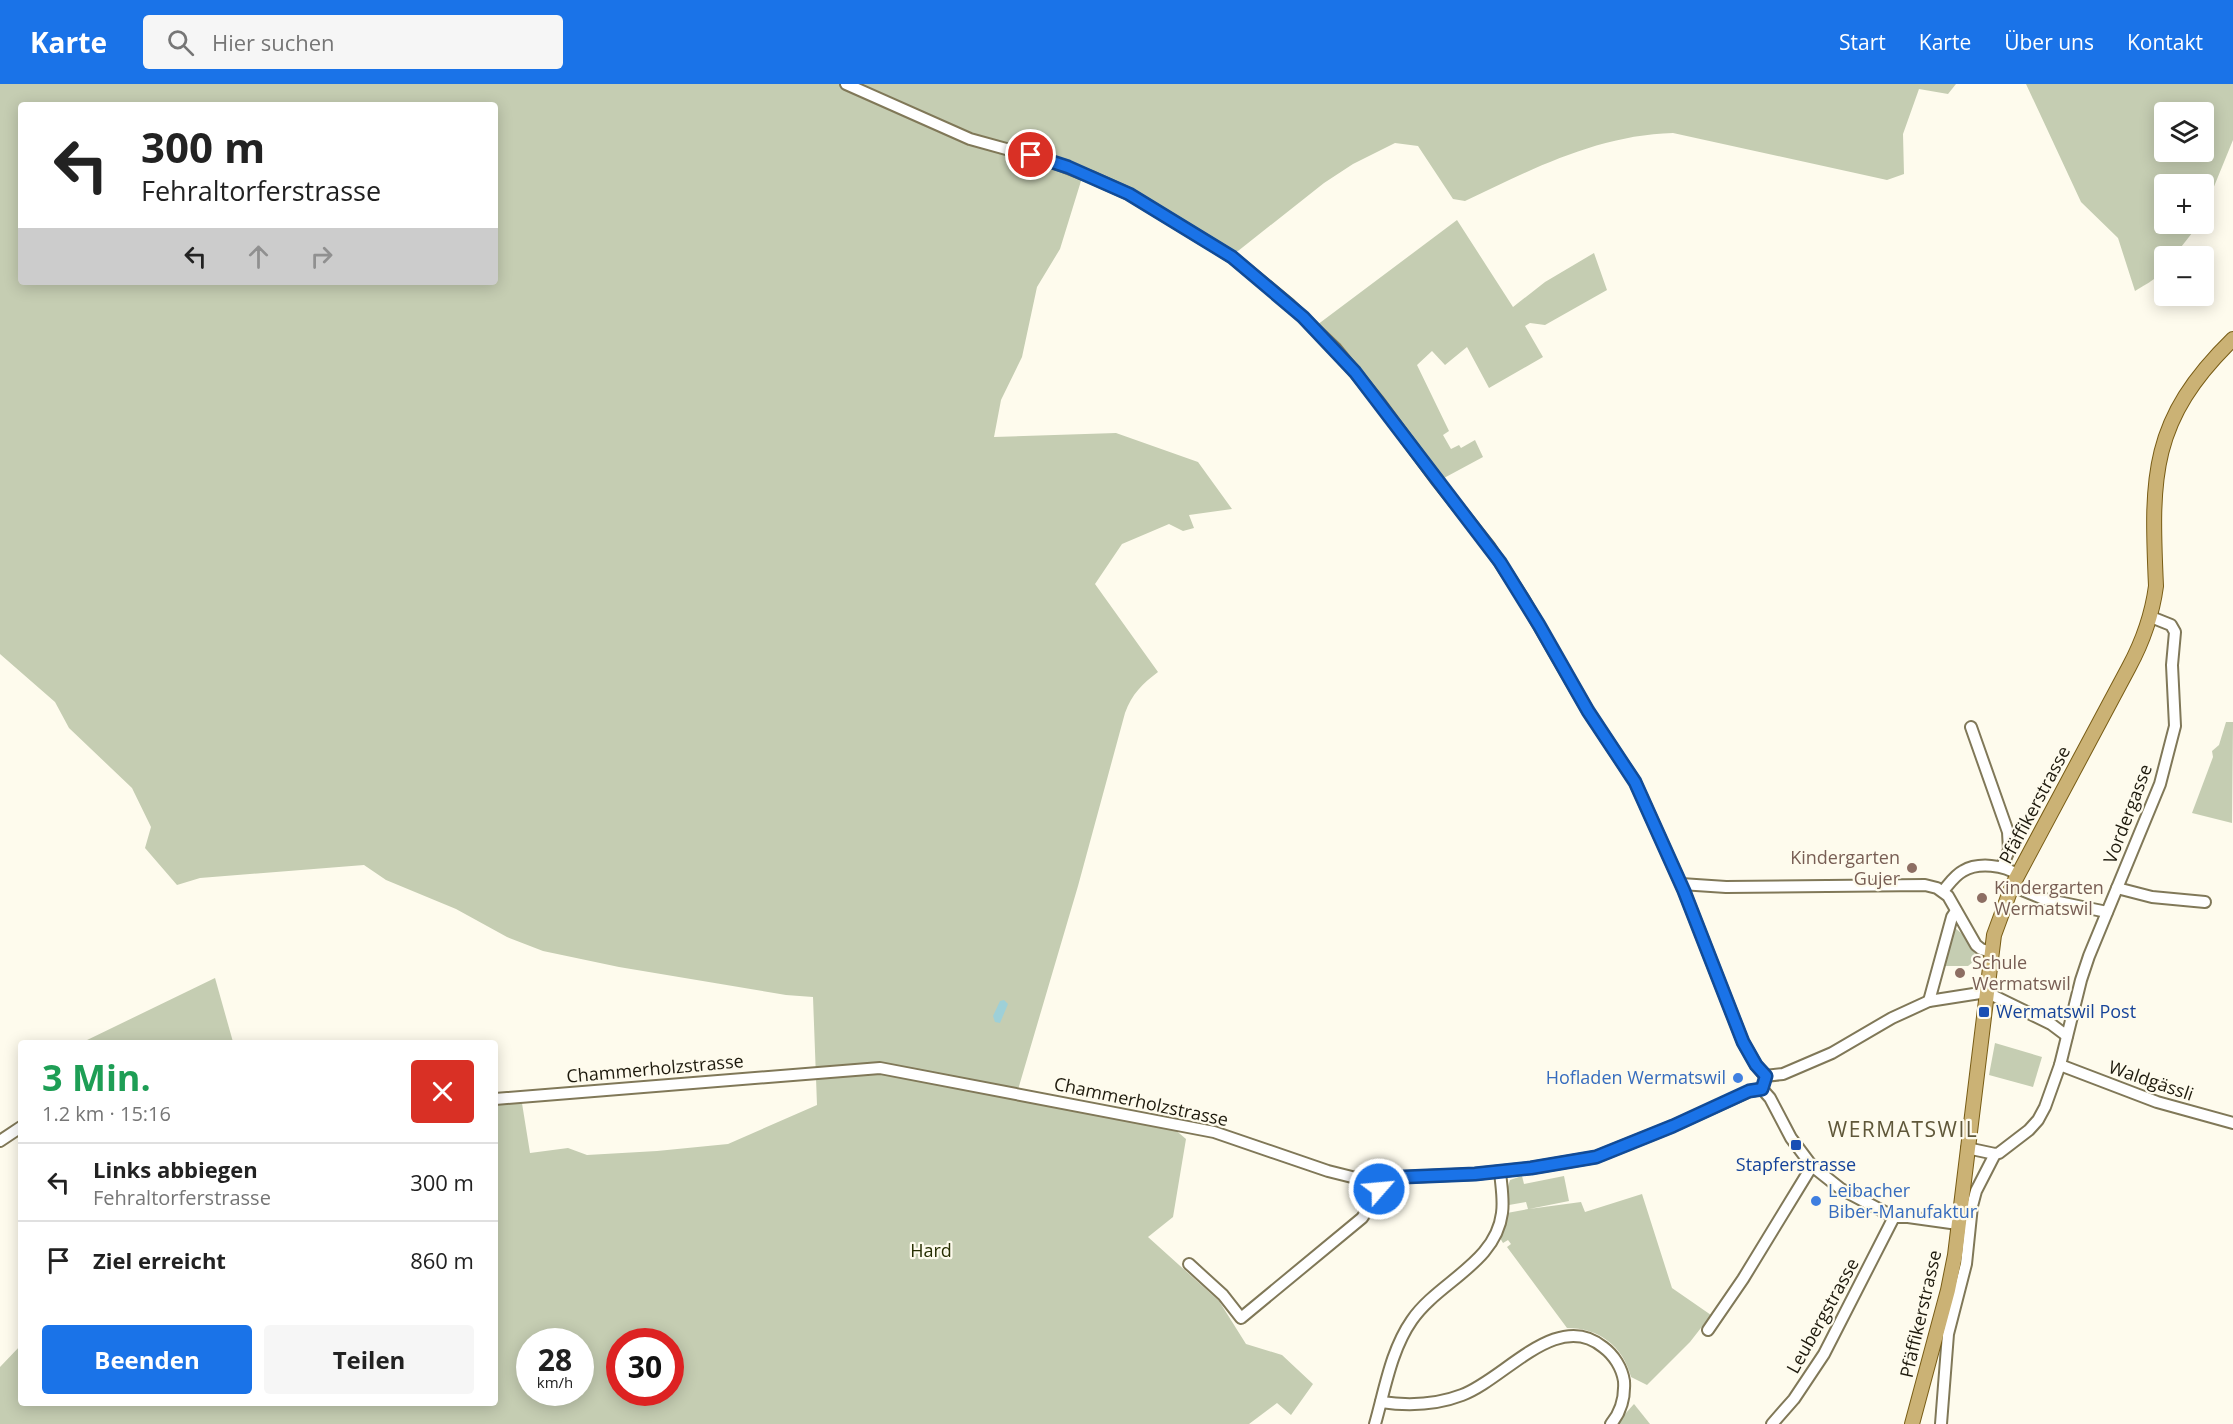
<!DOCTYPE html>
<html lang="de">
<meta charset="utf-8">
<style>
body{margin:0;font-family:"Open Sans",sans-serif;background:#f6f6f6;color:#222;height:100vh;display:flex;flex-direction:column;font-size:22px;white-space:nowrap}
*{box-sizing:border-box;margin:0}
p{font-size:20px;color:#767676}
.icon{flex:none;width:33px;height:33px;fill:none;stroke:currentColor;stroke-width:2;stroke-linecap:round;stroke-linejoin:round}
.map{position:relative;flex:1;overflow:hidden}
.sheet{position:absolute;left:18px;top:956px;width:480px;height:366px;display:flex;flex-direction:column;background:#fff;border-radius:6px;box-shadow:0 3px 15px #0003}
.sheet>*{flex:none}
.top-card{position:absolute;left:18px;top:18px;width:480px;height:183px;border-radius:6px;box-shadow:0 3px 15px #0003;background:#fff;color:#222;overflow:hidden}
.controls{position:absolute;left:2154px;top:18px;display:grid;gap:12px}
.controls a{display:grid;place-items:center;width:60px;height:60px;border-radius:6px;background:#fff;box-shadow:0 3px 15px #0003;font-size:30px}
.speed{position:absolute;left:516px;top:1244px;display:flex;gap:12px;font-size:30px;font-weight:700;text-align:center}
.speed>*{display:grid;place-content:center;width:78px;height:78px;border-radius:50%;background:#fff;box-shadow:0 3px 15px #0003;line-height:1}
.speed small{font-size:15px;font-weight:400}
.speed .limit{border:9px solid #d22;background:#fff;color:#111}
.pin{position:absolute;display:grid;place-items:center;width:51px;height:51px;color:#fff;margin:-26px;border:3px solid #fff;border-radius:50%;box-shadow:0 2px 6px #0007}
.me{position:absolute;width:66px;margin:-33px;rotate:63deg;stroke-linejoin:round;filter:drop-shadow(0 0 4px #0008)}
.turn{display:flex;align-items:center;gap:21px;height:126px;padding:0 24px;font-size:27px}
.turn .icon{width:78px;height:78px;stroke-width:2.5}
.turn b{display:block;font-size:42px;line-height:51px}
.lanes{display:flex;align-items:center;height:57px;padding:0 24px;background:#0003;justify-content:center;gap:30px;direction:ltr}
.lanes .off{opacity:.35}
.round{display:grid;place-items:center;flex:none;width:63px;height:63px;border-radius:6px;background:#f6f6f6}
.summary{display:flex;align-items:center;justify-content:space-between;height:102px;padding:0 24px}
h1{font-size:36px;font-weight:700;line-height:45px;color:#1e9e55}
.primary-button{display:flex;gap:12px;margin-top:auto;padding:12px 24px}
.primary-button a{flex:1;height:69px;border-radius:6px;background:#1a73e8;color:#fff;font-size:24px;font-weight:700;line-height:69px;text-align:center}
.primary-button a+a{background:#f6f6f6;color:#222}
ul{padding:0;list-style:none}
li{display:flex;align-items:center;gap:18px;height:78px;padding:0 24px;border-top:2px solid #e0e0e0}
li div{flex:1}
li b{display:block;font-size:22px}
li em{font-style:normal}
header{display:flex;align-items:center;gap:36px;box-sizing:border-box;height:84px;padding:0 30px;background:#1a73e8;color:#fff}
header strong{font-size:28px}
nav{display:flex;gap:33px;margin-inline-start:auto;font-size:21px}
.search{width:420px;height:54px;background:#f6f6f6;display:flex;align-items:center;gap:15px;box-sizing:border-box;padding:0 21px;border-radius:6px;color:#767676;font-size:22px}
.map>svg:first-child{display:block}
</style>
<header>
<strong>Karte</strong>
<div class="search"><svg class="icon" aria-label="search" viewBox="0 0 24 24"><circle cx="10" cy="10" r="6"/><path d="M15 15l6 6"/></svg>Hier suchen</div>
<nav><a>Start</a><a>Karte</a><a>Über uns</a><a>Kontakt</a></nav>
</header>
<div class="map">
<svg width="2233" height="1340" viewBox="0 0 2233 1340">
<rect width="100%" height="100%" fill="#fefbed"/>
<!-- green -->
<g fill="#c5cdb2" fill-rule="evenodd">
<path d="M0,0H1956L1948,10L1919,5L1903,50L1904,90L1887,96L1673,49C1598,51 1532,85 1465,117L1453,115L1418,62L1395,59L1353,80L1324,99L1238,167L1231,168L1085,84L1060,165L1037,203L1022,273L1001,316L994,353L1116,349L1198,378L1232,425L1189,431L1194,444L1183,447L1169,440L1122,460L1095,500L1158,588C1142,600 1132,610 1125,629L1078,802L1017,1009L1167,1039L1186,1055L1173,1133L1148,1153L1219,1217L1246,1260L1282,1271L1313,1300L1291,1331L1277,1319L1249,1340H0V1283L21,1261V1318H495V1015L521,1013L530,1069L568,1064L587,1071L657,1067L728,1060L817,1021L813,913L786,911L619,883L543,867L507,853L456,825L386,796L364,781L200,794L177,801L145,764L151,743L132,704L69,644L55,618L0,570ZM21,21H495V198H21ZM530,1257H580V1308H530ZM620,1257H670V1308H620Z"/>
<path d="M2026,0H2233V56L2204,127V100H2164V140H2198L2196,144L2174,172H2164C2164,193 2151,197 2135,207L2118,154L2081,118ZM2164,28H2204V68H2164Z"/>
<path d="M1457,136L1513,223L1545,198L1594,169L1607,206L1545,241L1530,239L1525,242L1543,273L1489,304L1467,263L1445,281L1432,267L1417,281L1449,347L1443,351L1451,365L1459,361L1461,364L1475,356L1483,373L1444,394H1439L1317,241Z"/>
<path d="M2226,638H2233L2232,739L2192,729L2213,673L2212,667L2219,661Z"/>
<path d="M1955,844L1966,853L1975,870L1973,878L1968,882H1943L1952,845Z"/>
<path d="M215,894L233,958H83Z"/>
<path d="M1995,959L2042,973L2033,1003L1989,991Z"/>
<path d="M1522,1092L1524,1100L1564,1092L1569,1117L1529,1125L1581,1118L1585,1128L1642,1110L1672,1204L1711,1231L1690,1258L1647,1301L1631,1293C1623,1262 1599,1244 1567,1244L1507,1163L1511,1160L1508,1156L1503,1159L1500,1154L1507,1129L1528,1125L1526,1118L1509,1121L1507,1106L1510,1096Z"/>
<path d="M1634,1320L1650,1340H1616Z"/>
</g>
<!-- water -->
<path fill="#9ed0d8" d="M1004,916L1008,920L1000,939L995,938L993,932L1000,917Z"/>
<g fill="none" stroke-linecap="round" stroke-linejoin="round">
<defs>
<g id="minor">
<path d="M846,0L970,55L1050,77L1091,93L1129,110L1232,173L1290,221L1335,264L1379,318L1438,398L1489,462L1523,514L1588,627L1635,698L1684,807L1743,958L1756,981L1765,992"/>
<path d="M1971,643L2008,748L2009,766L2002,783"/>
<path d="M1681,800L1726,803L1925,801L1937,804L1948,812L1976,861L1981,865L1991,868"/>
<path d="M2012,802L2044,815L2107,828"/>
<path d="M2117,804L2152,813L2205,818"/>
<path d="M1943,807C1949,800 1955,791 1963,787C1978,778 2005,781 2018,791"/>
<path d="M1929,917L1952,833L1956,827"/>
<path d="M2060,981L2157,1018L2233,1039"/>
<path d="M1765,992L1783,990L1832,969L1892,934L1929,917L1980,909L1994,912L2051,940L2067,952"/>
<path d="M1762,1005L1770,1014L1791,1054L1812,1082L1841,1105L1894,1133H1908L1958,1140"/>
<path d="M495,1015L880,984L1214,1048L1328,1087L1352,1093L1380,1094L1475,1090L1531,1084L1596,1073L1673,1042L1750,1007L1762,1005"/>
<path d="M0,1057L21,1043"/>
<path d="M1967,1064L1995,1070L1999,1069L2029,1046L2038,1036L2045,1023L2060,981L2081,896L2089,872L2160,700L2175,642L2172,581L2175,548L2171,541L2151,533"/>
<path d="M1189,1180L1223,1211L1241,1234L1362,1134L1376,1113L1380,1094"/>
<path d="M1708,1246L1743,1195L1812,1082"/>
<path d="M1381,1318C1409,1322 1436,1321 1462,1311C1505,1295 1557,1225 1603,1263C1614,1271 1622,1284 1624,1297C1625,1313 1621,1328 1611,1340"/>
<path d="M1375,1340C1385,1305 1391,1266 1412,1236C1438,1198 1496,1179 1502,1129C1504,1115 1501,1101 1500,1087"/>
<path d="M1772,1340L1794,1315L1824,1270L1894,1133"/>
<path d="M1941,1340L1948,1250L1966,1180L1972,1122L1976,1107L1995,1070"/>
</g>
<path id="major" d="M1912,1340L1948,1206L1955,1171L1994,851L2012,802L2129,583C2143,557 2152,532 2156,502C2151,392 2150,336 2233,255"/>
</defs>
<!-- minor casing -->
<use href="#minor" stroke="#807858" stroke-width="14"/>
<!-- major casing -->
<use href="#major" stroke="#785c15" stroke-width="16"/>
<!-- minor -->
<use href="#minor" stroke="#fff" stroke-width="10"/>
<!-- major -->
<use href="#major" stroke="#cbb275" stroke-width="14"/>
</g>
<g fill="none" stroke-linecap="round" stroke-linejoin="round">
<defs>
<path id="route" d="M1031,71L1068,83L1129,110L1232,173L1303,233L1355,288L1500,478L1539,541L1588,627L1635,698L1684,807L1743,958L1756,981L1766,992L1762,1005L1749,1007L1673,1042L1596,1073L1531,1084L1475,1090L1380,1094L1379,1105"/>
</defs>
<!-- route casing -->
<use href="#route" stroke="#114b97" stroke-width="15"/>
<!-- route -->
<use href="#route" stroke="#1a73e8" stroke-width="10"/>
</g>
<!-- markers -->
<g fill="#8d6e63" stroke="#fefbed" stroke-width="2">
<circle cx="1912" cy="784" r="6"/>
<circle cx="1982" cy="814" r="6"/>
<circle cx="1960" cy="889" r="6"/>
</g>
<g fill="#1a4fb4" stroke="#fefbed" stroke-width="2">
<rect x="1978" y="922" width="12" height="12" rx="3"/>
<rect x="1790" y="1055" width="12" height="12" rx="3"/>
</g>
<g fill="#3f7fe0" stroke="#fefbed" stroke-width="2">
<circle cx="1738" cy="994" r="6"/>
<circle cx="1816" cy="1117" r="6"/>
</g>
<g text-anchor="middle" stroke-width="4.5" stroke-linejoin="round" paint-order="stroke">
<!-- street labels -->
<g font-size="18" fill="#1e1a0d" stroke="#fefbed">
<text transform="translate(2035 721) rotate(-62)" y="6">Pfäffikerstrasse</text>
<text transform="translate(2128 730) rotate(-69)" y="6">Vordergasse</text>
<text transform="translate(655 985) rotate(-5)" y="6">Chammerholzstrasse</text>
<text transform="translate(2151 997) rotate(19)" y="6">Waldgässli</text>
<text transform="translate(1141 1018) rotate(12)" y="6">Chammerholzstrasse</text>
<text transform="translate(1921 1230) rotate(-77)" y="6">Pfäffikerstrasse</text>
<text transform="translate(1823 1232) rotate(-61)" y="6">Leubergstrasse</text>
</g>
<!-- education labels -->
<g font-size="18" fill="#785e54" stroke="#fefbed" text-anchor="start">
<text x="1900" y="780" text-anchor="end">Kindergarten<tspan x="1900" dy="21">Gujer</tspan></text>
<text x="1994" y="810">Kindergarten<tspan x="1994" dy="21">Wermatswil</tspan></text>
<text x="1972" y="885">Schule<tspan x="1972" dy="21">Wermatswil</tspan></text>
</g>
<!-- transit labels -->
<g font-size="18" fill="#164399" stroke="#fefbed" text-anchor="start">
<text x="1996" y="934">Wermatswil Post</text>
<text x="1796" y="1087" text-anchor="middle">Stapferstrasse</text>
</g>
<!-- shop labels -->
<g font-size="18" fill="#366cbe" stroke="#fefbed" text-anchor="end">
<text x="1726" y="1000">Hofladen Wermatswil</text>
<text x="1828" y="1113" text-anchor="start">Leibacher<tspan x="1828" dy="21">Biber-Manufaktur</tspan></text>
</g>
<!-- park labels -->
<g font-size="18" fill="#272f02" stroke="#fefbed">
<text x="931" y="1173">Hard</text>
</g>
<!-- quarter labels -->
<g font-size="21" letter-spacing="1.5" fill="#5f5739" stroke="#fefbed">
<text x="1903" y="1053">WERMATSWIL</text>
</g>
</g>
</svg>
<div class="controls">
<a><svg class="icon" aria-label="layers" viewBox="0 0 24 24"><path d="M12 4l9 5-9 5-9-5zM3 14l9 5 9-5"/></svg></a>
<a>+</a>
<a>−</a>
</div>
<div class="speed"><div>28<small>km/h</small></div><div class="limit">30</div></div>
<div class="pin" style="left:1031px;top:71px;background:#d93025"><svg class="icon" aria-label="arrive" viewBox="0 0 24 24"><path d="M6 21V4h12l-3 4 3 4H6"/></svg></div>
<svg class="me" style="left:1379px;top:1105px" viewBox="-20 -20 40 40"><circle r="17" fill="#1a73e8" stroke="#fff" stroke-width="3"/><path d="M0-11L8 9 0 5-8 9z" fill="#fff"/></svg>
<div class="top-card">
<div class="turn"><svg class="icon" aria-label="left" viewBox="0 0 24 24"><path d="M17 20v-9H6M10 6l-5 5 5 5"/></svg><div><b>300 m</b>Fehraltorferstrasse</div></div>
<div class="lanes"><svg class="icon" aria-label="left" viewBox="0 0 24 24"><path d="M17 20v-9H6M10 6l-5 5 5 5"/></svg><svg class="icon off" aria-label="ahead" viewBox="0 0 24 24"><path d="M12 20V5M6 11l6-6 6 6"/></svg><svg class="icon off" aria-label="right" viewBox="0 0 24 24"><path d="M7 20v-9h11M14 6l5 5-5 5"/></svg></div>
</div>
<section class="sheet">
<div class="summary"><div><h1>3 Min.</h1><p>1.2 km · 15:16</p></div><a class="round" style="background:#d93025;color:#fff"><svg class="icon" aria-label="close" viewBox="0 0 24 24"><path d="M6 6l12 12M18 6L6 18"/></svg></a></div>
<ul>
<li><svg class="icon" aria-label="left" viewBox="0 0 24 24"><path d="M17 20v-9H6M10 6l-5 5 5 5"/></svg><div><b>Links abbiegen</b><p>Fehraltorferstrasse</p></div><em>300 m</em></li>
<li><svg class="icon" aria-label="arrive" viewBox="0 0 24 24"><path d="M6 21V4h12l-3 4 3 4H6"/></svg><div><b>Ziel erreicht</b></div><em>860 m</em></li>
</ul>
<div class="primary-button"><a>Beenden</a><a>Teilen</a></div>
</section>
</div>
